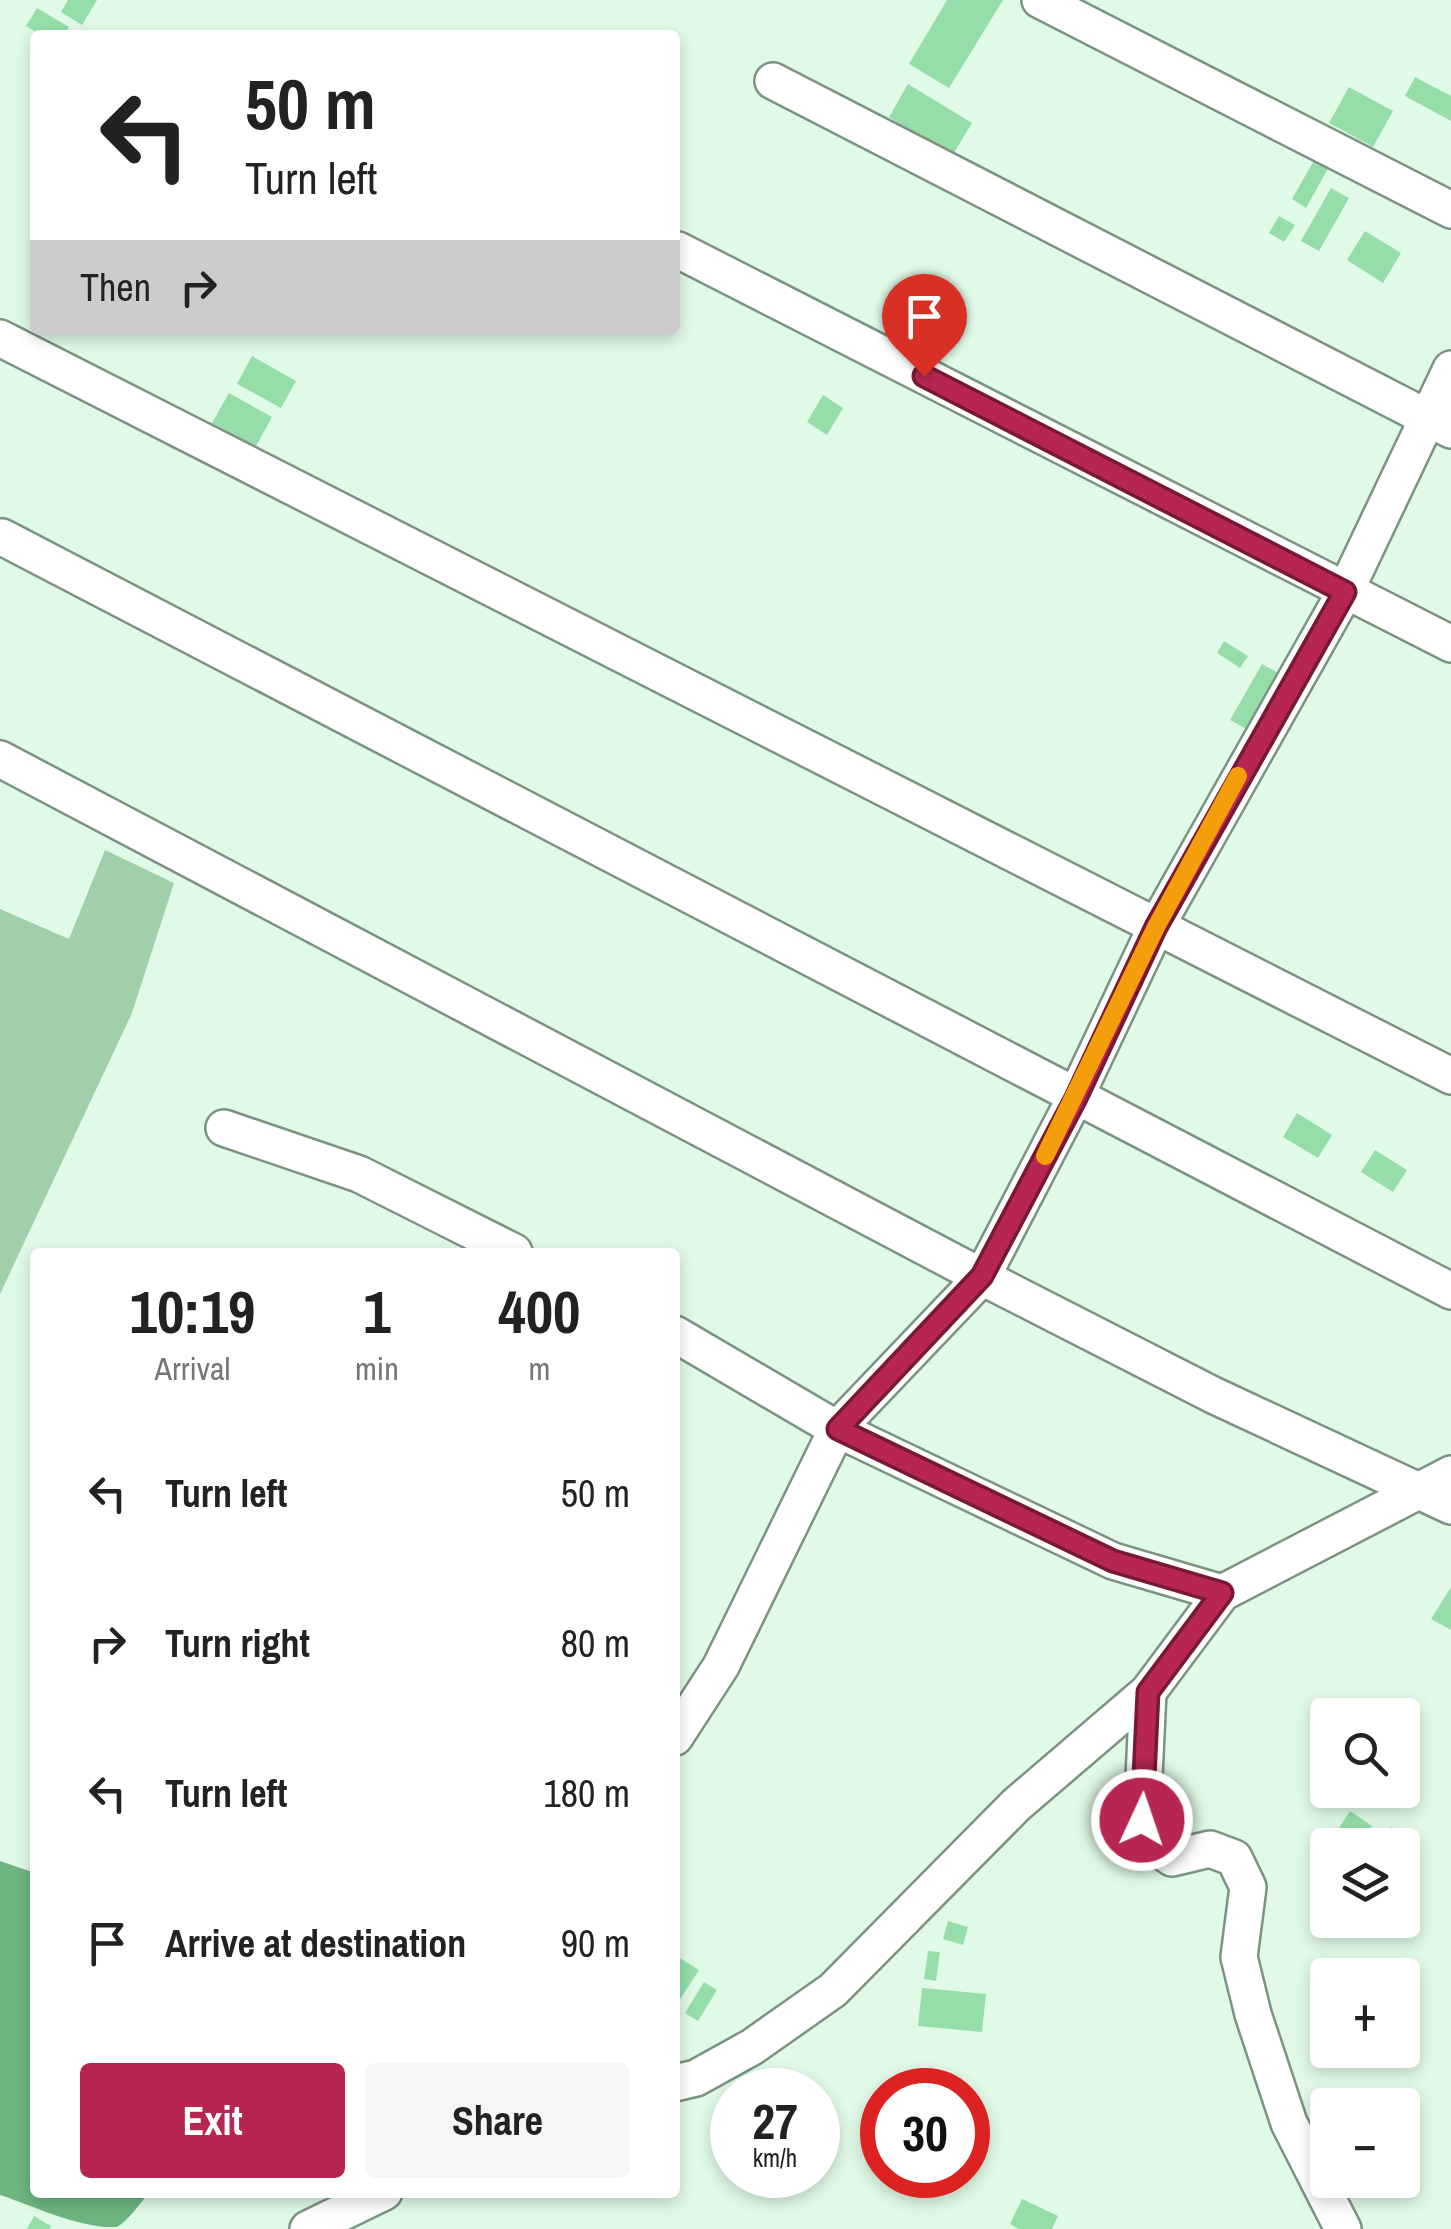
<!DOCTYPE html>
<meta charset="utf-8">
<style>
body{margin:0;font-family:"Archivo Narrow",sans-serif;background:#f6f6f6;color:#222;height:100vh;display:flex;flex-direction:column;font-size:38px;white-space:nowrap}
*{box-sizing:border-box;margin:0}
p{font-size:32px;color:#767676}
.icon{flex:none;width:55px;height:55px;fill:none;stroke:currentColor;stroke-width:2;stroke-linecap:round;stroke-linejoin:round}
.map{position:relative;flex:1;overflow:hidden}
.drawer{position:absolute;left:30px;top:1248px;width:650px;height:950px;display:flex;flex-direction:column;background:#fff;border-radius:10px;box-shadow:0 5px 15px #0003}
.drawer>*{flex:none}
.hud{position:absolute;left:30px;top:30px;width:650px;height:305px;border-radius:10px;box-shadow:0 5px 15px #0003;background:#fff;color:#222;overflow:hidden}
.controls{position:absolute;left:1310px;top:1698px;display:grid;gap:20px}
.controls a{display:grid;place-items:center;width:110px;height:110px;border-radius:10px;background:#fff;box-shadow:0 5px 15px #0003;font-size:50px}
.speed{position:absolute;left:710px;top:2068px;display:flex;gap:20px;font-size:50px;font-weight:700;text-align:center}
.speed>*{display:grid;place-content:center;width:130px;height:130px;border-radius:50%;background:#fff;box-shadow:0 5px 15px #0003;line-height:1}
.speed small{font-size:25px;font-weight:400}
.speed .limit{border:15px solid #d22;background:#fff;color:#111}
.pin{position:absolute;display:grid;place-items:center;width:85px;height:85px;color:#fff;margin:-102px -42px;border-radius:50% 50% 50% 0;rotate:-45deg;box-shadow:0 0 10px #0007}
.pin .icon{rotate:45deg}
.me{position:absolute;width:110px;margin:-55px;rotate:3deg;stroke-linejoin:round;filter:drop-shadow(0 0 8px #0008)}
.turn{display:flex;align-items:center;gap:35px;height:210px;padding:0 50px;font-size:45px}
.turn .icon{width:130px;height:130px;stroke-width:2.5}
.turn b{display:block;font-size:70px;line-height:85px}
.then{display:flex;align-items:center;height:95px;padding:0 50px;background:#0003;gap:20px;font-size:38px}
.eta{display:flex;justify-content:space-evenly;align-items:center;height:170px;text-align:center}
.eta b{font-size:60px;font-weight:800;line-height:70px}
.action{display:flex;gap:20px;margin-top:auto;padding:20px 50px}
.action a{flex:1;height:115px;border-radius:10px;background:#b72650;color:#fff;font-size:40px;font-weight:800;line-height:115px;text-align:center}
.action a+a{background:#f6f6f6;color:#222}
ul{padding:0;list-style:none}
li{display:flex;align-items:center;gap:30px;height:150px;padding:0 50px}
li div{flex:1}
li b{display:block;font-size:38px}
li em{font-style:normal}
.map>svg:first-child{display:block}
</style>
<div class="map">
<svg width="1451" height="2229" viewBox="0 0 1451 2229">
<rect width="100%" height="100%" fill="#e1fae7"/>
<!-- green -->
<path fill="#9fcfab" d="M105,850L174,883L132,1013L0,1294V909L69,939Z"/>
<!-- water -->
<path fill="#6db581" d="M0,1861L35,1873V2192L149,2193C140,2203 129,2220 117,2227C80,2229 34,2206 0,2195Z"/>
<!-- building -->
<g fill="#95dea9">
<path d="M68,0H97L82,25L61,12Z"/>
<path d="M947,0H1003L949,88L909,64Z"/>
<path d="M37,8L69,27L64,35H41L26,26Z"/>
<path d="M1415,77L1451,96V121L1405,96Z"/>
<path d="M908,84L972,123L952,156L889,117Z"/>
<path d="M1349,87L1393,111L1373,147L1329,123Z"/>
<path d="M1316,157L1330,165L1306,208L1292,199Z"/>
<path d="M1331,188L1349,198L1319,251L1301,241Z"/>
<path d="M1279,216L1295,225L1284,242L1269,233Z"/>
<path d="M1365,231L1401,253L1383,283L1347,260Z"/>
<path d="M252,356L296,381L281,408L237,384Z"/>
<path d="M229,393L272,417L255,448L212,423Z"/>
<path d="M823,395L843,408L827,435L807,422Z"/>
<path d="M1224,641L1248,656L1240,668L1217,653Z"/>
<path d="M1262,664L1284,676L1252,732L1230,720Z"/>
<path d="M1297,1113L1332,1135L1318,1158L1283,1137Z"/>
<path d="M1375,1150L1407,1170L1393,1192L1361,1172Z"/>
<path d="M1451,1587V1630L1431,1619Z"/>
<path d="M1350,1811L1372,1826L1361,1843L1339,1828Z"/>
<path d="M1391,1827L1420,1842L1411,1860L1402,1856V1845H1382Z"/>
<path d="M1322,1872L1328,1874V1898L1314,1893Z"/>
<path d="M948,1921L968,1927L963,1945L943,1939Z"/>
<path d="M928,1951L940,1952L936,1981L924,1979Z"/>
<path d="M675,1955L699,1970L679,2001L675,1998Z"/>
<path d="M704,1982L717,1990L698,2021L685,2013Z"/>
<path d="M922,1988L986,1994L982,2032L918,2026Z"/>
<path d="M1022,2199L1058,2216L1052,2229H1019L1010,2224Z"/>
<path d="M34,2216L51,2226L50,2229H27Z"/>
</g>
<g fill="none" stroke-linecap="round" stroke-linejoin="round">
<defs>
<g id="street">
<path d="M1040,0L1451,210"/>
<path d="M773,81L1451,430"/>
<path d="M678,250L1451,644"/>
<path d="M0,338L1451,1076"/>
<path d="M2,537L1451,1291"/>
<path d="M0,759L982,1277L1213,1395L1451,1506"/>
<path d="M224,1128L359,1174L514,1252"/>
<path d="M675,1334L837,1429L1113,1561L1222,1593"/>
<path d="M1148,1692L1142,1820L1147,1840L1172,1858L1210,1849L1234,1858L1248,1887L1239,1957L1253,2014L1289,2123L1343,2229"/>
<path d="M675,1737L721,1666L837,1429L982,1277L1075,1098L1156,927L1345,592L1451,369"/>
<path d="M675,2083L696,2078L752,2047L833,1990L1016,1805L1148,1692L1222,1593L1451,1474"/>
<path d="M308,2229L384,2192"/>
</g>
</defs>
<!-- street casing -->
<use href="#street" stroke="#7c9381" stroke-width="40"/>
<!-- street -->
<use href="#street" stroke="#fff" stroke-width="35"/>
</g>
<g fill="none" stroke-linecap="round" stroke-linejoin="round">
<defs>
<path id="route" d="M924,376L1345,592L1156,927L1076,1098L982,1276L838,1429L1113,1561L1222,1593L1148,1692L1142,1820"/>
</defs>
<!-- route casing -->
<use href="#route" stroke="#771934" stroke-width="25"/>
<!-- route -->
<use href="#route" stroke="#b72650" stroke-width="18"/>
<!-- slow -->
<path stroke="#f59e0b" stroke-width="18" d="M1045,1156L1156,927L1238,776"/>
</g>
</svg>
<div class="controls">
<a><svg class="icon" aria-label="search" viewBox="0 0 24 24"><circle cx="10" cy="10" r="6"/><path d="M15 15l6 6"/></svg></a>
<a><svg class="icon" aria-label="layers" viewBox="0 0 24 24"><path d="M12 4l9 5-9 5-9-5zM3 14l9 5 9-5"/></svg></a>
<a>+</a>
<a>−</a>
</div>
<div class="speed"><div>27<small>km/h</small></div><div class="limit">30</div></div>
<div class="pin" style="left:924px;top:376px;background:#d93025"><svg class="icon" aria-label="arrive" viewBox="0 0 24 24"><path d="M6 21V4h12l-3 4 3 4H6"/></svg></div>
<svg class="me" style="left:1142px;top:1820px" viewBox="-20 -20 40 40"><circle r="17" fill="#b72650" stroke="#fff" stroke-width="3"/><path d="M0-11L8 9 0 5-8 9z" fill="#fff"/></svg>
<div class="hud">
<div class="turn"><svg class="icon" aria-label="left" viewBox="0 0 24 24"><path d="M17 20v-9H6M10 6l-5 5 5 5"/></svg><div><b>50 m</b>Turn left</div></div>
<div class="then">Then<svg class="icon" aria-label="right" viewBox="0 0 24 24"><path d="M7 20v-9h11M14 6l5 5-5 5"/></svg></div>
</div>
<section class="drawer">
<div class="eta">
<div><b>10:19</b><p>Arrival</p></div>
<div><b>1</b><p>min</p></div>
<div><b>400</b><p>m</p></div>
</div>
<ul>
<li><svg class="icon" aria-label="left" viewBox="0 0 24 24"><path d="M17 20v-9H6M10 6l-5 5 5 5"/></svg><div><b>Turn left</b></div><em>50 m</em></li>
<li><svg class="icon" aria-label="right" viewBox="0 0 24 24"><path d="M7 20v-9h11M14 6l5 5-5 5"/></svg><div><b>Turn right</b></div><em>80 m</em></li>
<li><svg class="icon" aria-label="left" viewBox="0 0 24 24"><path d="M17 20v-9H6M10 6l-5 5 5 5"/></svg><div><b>Turn left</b></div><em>180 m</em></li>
<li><svg class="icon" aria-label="arrive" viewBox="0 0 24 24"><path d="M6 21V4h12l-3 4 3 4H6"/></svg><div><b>Arrive at destination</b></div><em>90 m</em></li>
</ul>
<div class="action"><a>Exit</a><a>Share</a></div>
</section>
</div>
